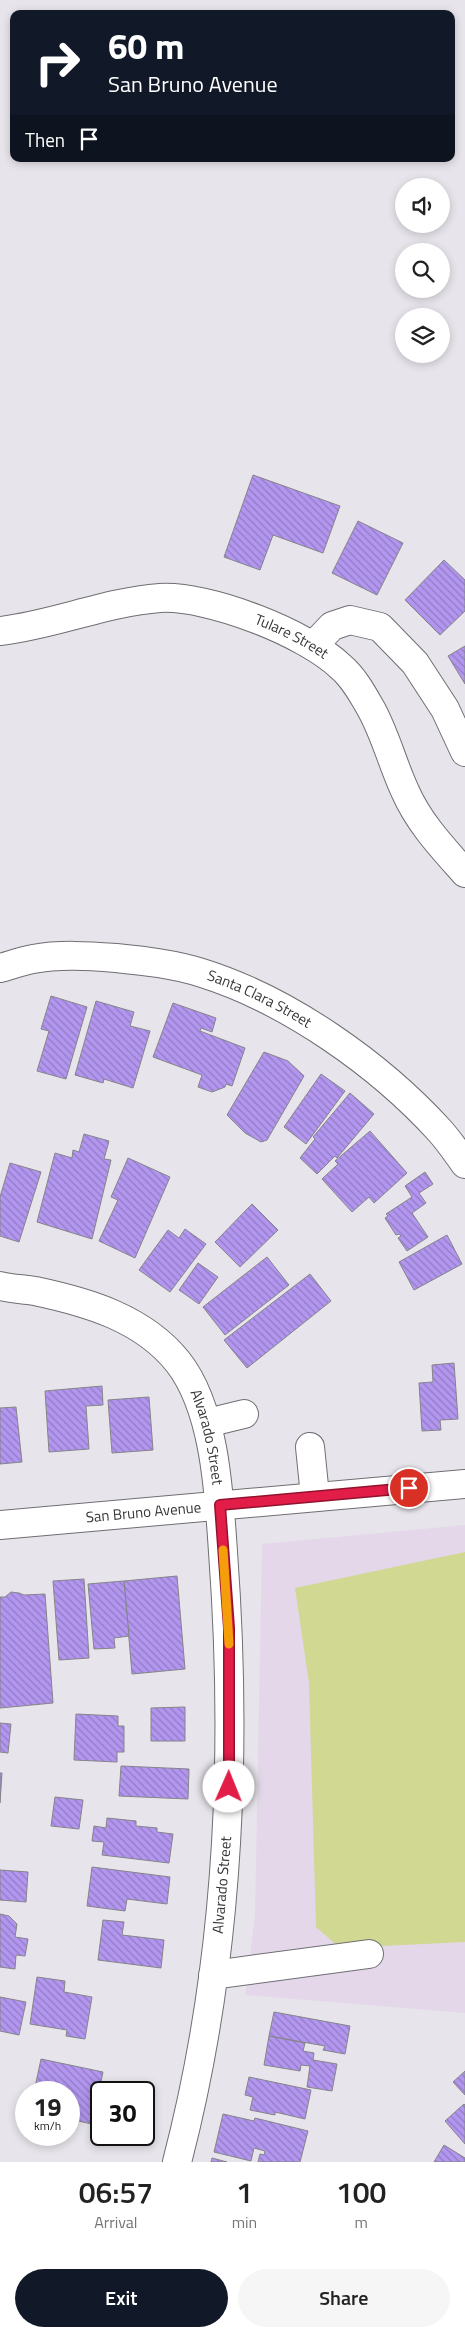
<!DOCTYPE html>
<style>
body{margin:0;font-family:"Titillium Web",sans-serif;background:#f6f6f6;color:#222;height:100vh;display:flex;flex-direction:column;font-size:19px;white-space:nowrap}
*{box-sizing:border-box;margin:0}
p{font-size:16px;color:#767676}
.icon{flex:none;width:28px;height:28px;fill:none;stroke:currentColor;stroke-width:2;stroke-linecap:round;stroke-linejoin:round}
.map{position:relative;height:2162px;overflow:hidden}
.sheet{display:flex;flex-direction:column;background:#fff;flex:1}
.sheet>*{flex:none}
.guide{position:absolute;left:10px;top:10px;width:445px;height:152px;border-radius:10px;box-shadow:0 2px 8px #0003;background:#111827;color:#fff;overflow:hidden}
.tools{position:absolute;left:395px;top:178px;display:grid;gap:10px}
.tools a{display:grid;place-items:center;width:55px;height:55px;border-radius:50%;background:#fff;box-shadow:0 2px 8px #0003;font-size:25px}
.speed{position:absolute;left:15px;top:2081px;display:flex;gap:10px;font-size:25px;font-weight:700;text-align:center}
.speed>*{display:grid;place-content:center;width:65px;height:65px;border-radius:50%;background:#fff;box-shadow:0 2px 8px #0003;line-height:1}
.speed small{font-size:12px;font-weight:400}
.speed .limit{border:2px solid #111;border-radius:8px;background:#fff;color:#111}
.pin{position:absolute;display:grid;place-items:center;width:42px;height:42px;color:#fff;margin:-21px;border:2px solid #fff;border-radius:50%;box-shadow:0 1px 5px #0007}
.me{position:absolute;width:55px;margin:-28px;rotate:1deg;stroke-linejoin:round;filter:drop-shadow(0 0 4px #0008)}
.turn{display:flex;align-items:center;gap:18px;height:105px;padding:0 15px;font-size:22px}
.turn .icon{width:65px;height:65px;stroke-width:2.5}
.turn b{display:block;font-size:35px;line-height:42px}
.then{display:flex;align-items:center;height:48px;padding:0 15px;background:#0003;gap:10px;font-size:19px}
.eta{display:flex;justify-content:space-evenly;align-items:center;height:85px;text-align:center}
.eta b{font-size:30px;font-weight:600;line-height:35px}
.action{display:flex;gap:10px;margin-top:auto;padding:10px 15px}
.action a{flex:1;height:58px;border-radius:30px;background:#111827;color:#fff;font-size:20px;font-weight:600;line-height:58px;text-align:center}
.action a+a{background:#f6f6f6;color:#222}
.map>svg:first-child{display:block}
</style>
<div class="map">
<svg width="465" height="2162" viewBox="0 0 465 2162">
<defs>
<pattern id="building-back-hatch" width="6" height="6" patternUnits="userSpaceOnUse" patternTransform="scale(1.25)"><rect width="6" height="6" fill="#b296ef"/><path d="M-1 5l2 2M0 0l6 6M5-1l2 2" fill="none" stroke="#927bc3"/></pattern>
</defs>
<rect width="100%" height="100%" fill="#e7e5eb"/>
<!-- education -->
<path fill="#e4d7ea" d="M465,1525V2013L245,1995L255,1915L262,1544Z"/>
<!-- park -->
<path fill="#d0d891" d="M465,1552V1942L340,1948L316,1927L309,1683L295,1588Z"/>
<!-- building -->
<g fill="url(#building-back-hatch)" stroke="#858489">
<path d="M253,475L340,506L323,553L273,535L260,570L224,557Z"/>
<path d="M358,521L403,543L377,595L332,573Z"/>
<path d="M444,560L465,580V611L440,635L405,600Z"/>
<path d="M465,646V684L448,656Z"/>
<path d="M51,996L87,1007L66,1079L37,1071L49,1031L41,1029Z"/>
<path d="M96,1001L134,1012L130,1026L150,1031L133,1088L104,1079L103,1083L75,1075Z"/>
<path d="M173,1003L216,1018L212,1032L201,1028L200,1031L245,1048L232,1086L226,1084L225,1087L212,1092L198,1087L202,1075L153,1057Z"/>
<path d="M264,1052L288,1061L304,1076L267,1140L261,1142L245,1133L227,1115Z"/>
<path d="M321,1074L345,1091L306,1144L284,1127Z"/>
<path d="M350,1093L374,1114L337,1158L335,1156L317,1174L300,1158L315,1139L313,1137Z"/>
<path d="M370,1131L407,1173L374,1203L369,1197L352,1212L322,1179L338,1164L335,1161Z"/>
<path d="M84,1134L109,1141L104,1159L111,1160L92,1239L37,1222L55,1153L72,1158L73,1150L79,1152Z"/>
<path d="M128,1158L170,1177L135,1258L99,1241L118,1200L111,1197Z"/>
<path d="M10,1163L41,1172L19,1242L0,1236V1197Z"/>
<path d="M425,1172L433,1184L419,1193L426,1203L412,1213L428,1237L407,1251L398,1238L401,1236L399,1234L396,1235L385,1218L388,1216L386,1214L412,1197L405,1186Z"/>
<path d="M252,1204L278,1230L240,1267L215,1242Z"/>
<path d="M185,1229L206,1244L170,1292L139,1270L168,1230L179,1238Z"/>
<path d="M447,1235L462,1264L414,1290L399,1262Z"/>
<path d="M267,1257L289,1285L225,1335L203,1307Z"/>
<path d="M198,1263L218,1277L199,1304L179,1290Z"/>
<path d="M310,1274L331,1301L247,1368L224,1340Z"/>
<path d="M454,1363L458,1419L440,1420L441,1430L422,1431L419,1383L433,1382L432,1365Z"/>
<path d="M102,1386L103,1405L86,1406L89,1449L49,1452L45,1391Z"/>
<path d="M149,1397L153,1450L112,1453L108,1400Z"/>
<path d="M16,1407L22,1462L0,1464V1408Z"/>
<path d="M177,1576L185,1669L132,1674L124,1581Z"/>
<path d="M84,1579L89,1658L59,1660L53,1581Z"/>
<path d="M124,1581L129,1636L114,1638L115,1648L94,1649L88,1584Z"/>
<path d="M11,1592L19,1593L24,1595L45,1594L53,1703L0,1708V1597H5Z"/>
<path d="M185,1707V1741H151V1708Z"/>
<path d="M76,1714L118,1716V1726H124V1752H117V1762L74,1760Z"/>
<path d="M0,1723L11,1724L8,1753L0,1752Z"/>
<path d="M121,1766L189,1769L188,1799L119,1796Z"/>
<path d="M0,1773H2L0,1803Z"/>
<path d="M55,1797L83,1800L79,1829L51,1826Z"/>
<path d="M107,1818L136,1821V1826L157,1828V1832L173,1834L169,1863L102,1855L104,1842L92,1841L94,1826L106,1828Z"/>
<path d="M92,1867L170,1877L167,1904L127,1899L125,1911L87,1906Z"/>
<path d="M0,1870L28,1872L26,1902L0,1900Z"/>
<path d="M0,1914L9,1916L17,1924L15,1937L28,1939L25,1956L16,1955L15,1969L0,1967Z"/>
<path d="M103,1920L124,1922L122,1935L164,1940L161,1968L98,1960Z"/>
<path d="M37,1977L65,1981L64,1992L92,1997L85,2039L66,2036L67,2030L30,2024Z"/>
<path d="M0,1997L26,2002L19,2035L0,2031Z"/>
<path d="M274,2012L350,2026L345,2054L323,2050L325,2046L269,2036Z"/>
<path d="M269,2036L305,2043L303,2051L314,2053L313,2060L337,2064L332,2091L307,2087L310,2066L301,2065L300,2071L264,2065Z"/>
<path d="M41,2059L103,2072L92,2124L69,2119V2092H34Z"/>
<path d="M465,2071V2095L453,2082Z"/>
<path d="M249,2077L311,2090L305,2119L275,2112V2115L250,2110L253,2097L245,2095Z"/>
<path d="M464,2104L465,2105V2144L445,2121Z"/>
<path d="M223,2114L254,2121L255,2118L308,2131L300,2162H258L260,2154L264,2155L265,2151L254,2148L251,2161L214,2152Z"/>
<path d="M444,2145L465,2158V2162H434Z"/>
<path d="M212,2158L227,2162H211Z"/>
</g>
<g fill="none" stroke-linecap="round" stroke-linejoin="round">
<defs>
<g id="minor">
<path id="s1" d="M0,631C54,625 105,602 160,598C208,595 306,633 341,667C353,677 362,693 370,707C385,733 392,763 405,791C419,823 442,847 465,873"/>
<path d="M313,646L332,626L350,620L380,627L415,663L445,709L465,752"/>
<path id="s2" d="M0,968C11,965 22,961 33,959C60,954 89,956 116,958C145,961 174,964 202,973C288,1000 379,1064 440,1131C449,1141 457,1153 465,1164"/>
<path id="s3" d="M0,1286C12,1289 23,1289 35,1291C87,1302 143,1318 178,1362C215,1409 219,1493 223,1552C238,1756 229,1963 177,2162"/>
<path d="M207,1423L244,1414"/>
<path d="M310,1447L315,1496"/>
<path id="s4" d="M0,1525L465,1484"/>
<path d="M213,1975L369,1954"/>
</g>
</defs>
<!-- minor casing -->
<use href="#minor" stroke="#6f6e73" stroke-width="30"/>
<!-- minor -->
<use href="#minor" stroke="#fff" stroke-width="28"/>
</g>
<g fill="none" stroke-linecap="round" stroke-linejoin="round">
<defs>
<path id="route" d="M229,1787V1628L220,1505L409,1488"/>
</defs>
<!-- route casing -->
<use href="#route" stroke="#92132f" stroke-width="12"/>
<!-- route -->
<use href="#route" stroke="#e11d48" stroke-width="9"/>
<!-- slow -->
<path stroke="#f59e0b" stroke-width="9" d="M223,1550L229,1644"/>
</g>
<g text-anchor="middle" stroke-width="4.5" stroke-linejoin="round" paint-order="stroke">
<!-- street labels -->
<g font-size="15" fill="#373739" stroke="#fff">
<text dy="5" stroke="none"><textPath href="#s1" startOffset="302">Tulare Street</textPath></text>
<text dy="5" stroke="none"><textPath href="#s2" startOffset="268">Santa Clara Street</textPath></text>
<text dy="5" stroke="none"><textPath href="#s3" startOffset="280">Alvarado Street</textPath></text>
<text dy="5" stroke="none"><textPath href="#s4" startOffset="144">San Bruno Avenue</textPath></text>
<text transform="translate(222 1885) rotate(-85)" y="5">Alvarado Street</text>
</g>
</g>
</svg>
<div class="tools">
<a><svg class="icon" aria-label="sound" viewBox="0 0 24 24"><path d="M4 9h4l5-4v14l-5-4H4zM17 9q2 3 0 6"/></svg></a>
<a><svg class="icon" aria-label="search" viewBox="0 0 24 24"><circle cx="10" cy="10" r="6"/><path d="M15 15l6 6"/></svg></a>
<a><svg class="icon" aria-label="layers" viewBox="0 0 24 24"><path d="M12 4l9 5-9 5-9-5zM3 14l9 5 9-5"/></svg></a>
</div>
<div class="speed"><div>19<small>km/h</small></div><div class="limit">30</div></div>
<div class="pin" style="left:409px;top:1488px;background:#d93025"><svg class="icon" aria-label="arrive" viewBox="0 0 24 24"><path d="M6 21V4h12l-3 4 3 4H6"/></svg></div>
<svg class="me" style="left:229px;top:1787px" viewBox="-20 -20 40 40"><circle r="19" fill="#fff"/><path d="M0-13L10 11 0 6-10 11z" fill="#e11d48"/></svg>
<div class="guide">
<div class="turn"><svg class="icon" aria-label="right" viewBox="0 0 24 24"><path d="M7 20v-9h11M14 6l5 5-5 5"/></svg><div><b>60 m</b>San Bruno Avenue</div></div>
<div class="then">Then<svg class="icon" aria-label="arrive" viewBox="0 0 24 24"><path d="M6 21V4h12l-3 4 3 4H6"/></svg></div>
</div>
</div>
<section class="sheet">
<div class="eta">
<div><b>06:57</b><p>Arrival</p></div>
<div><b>1</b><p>min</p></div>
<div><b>100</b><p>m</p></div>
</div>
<div class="action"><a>Exit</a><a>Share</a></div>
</section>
